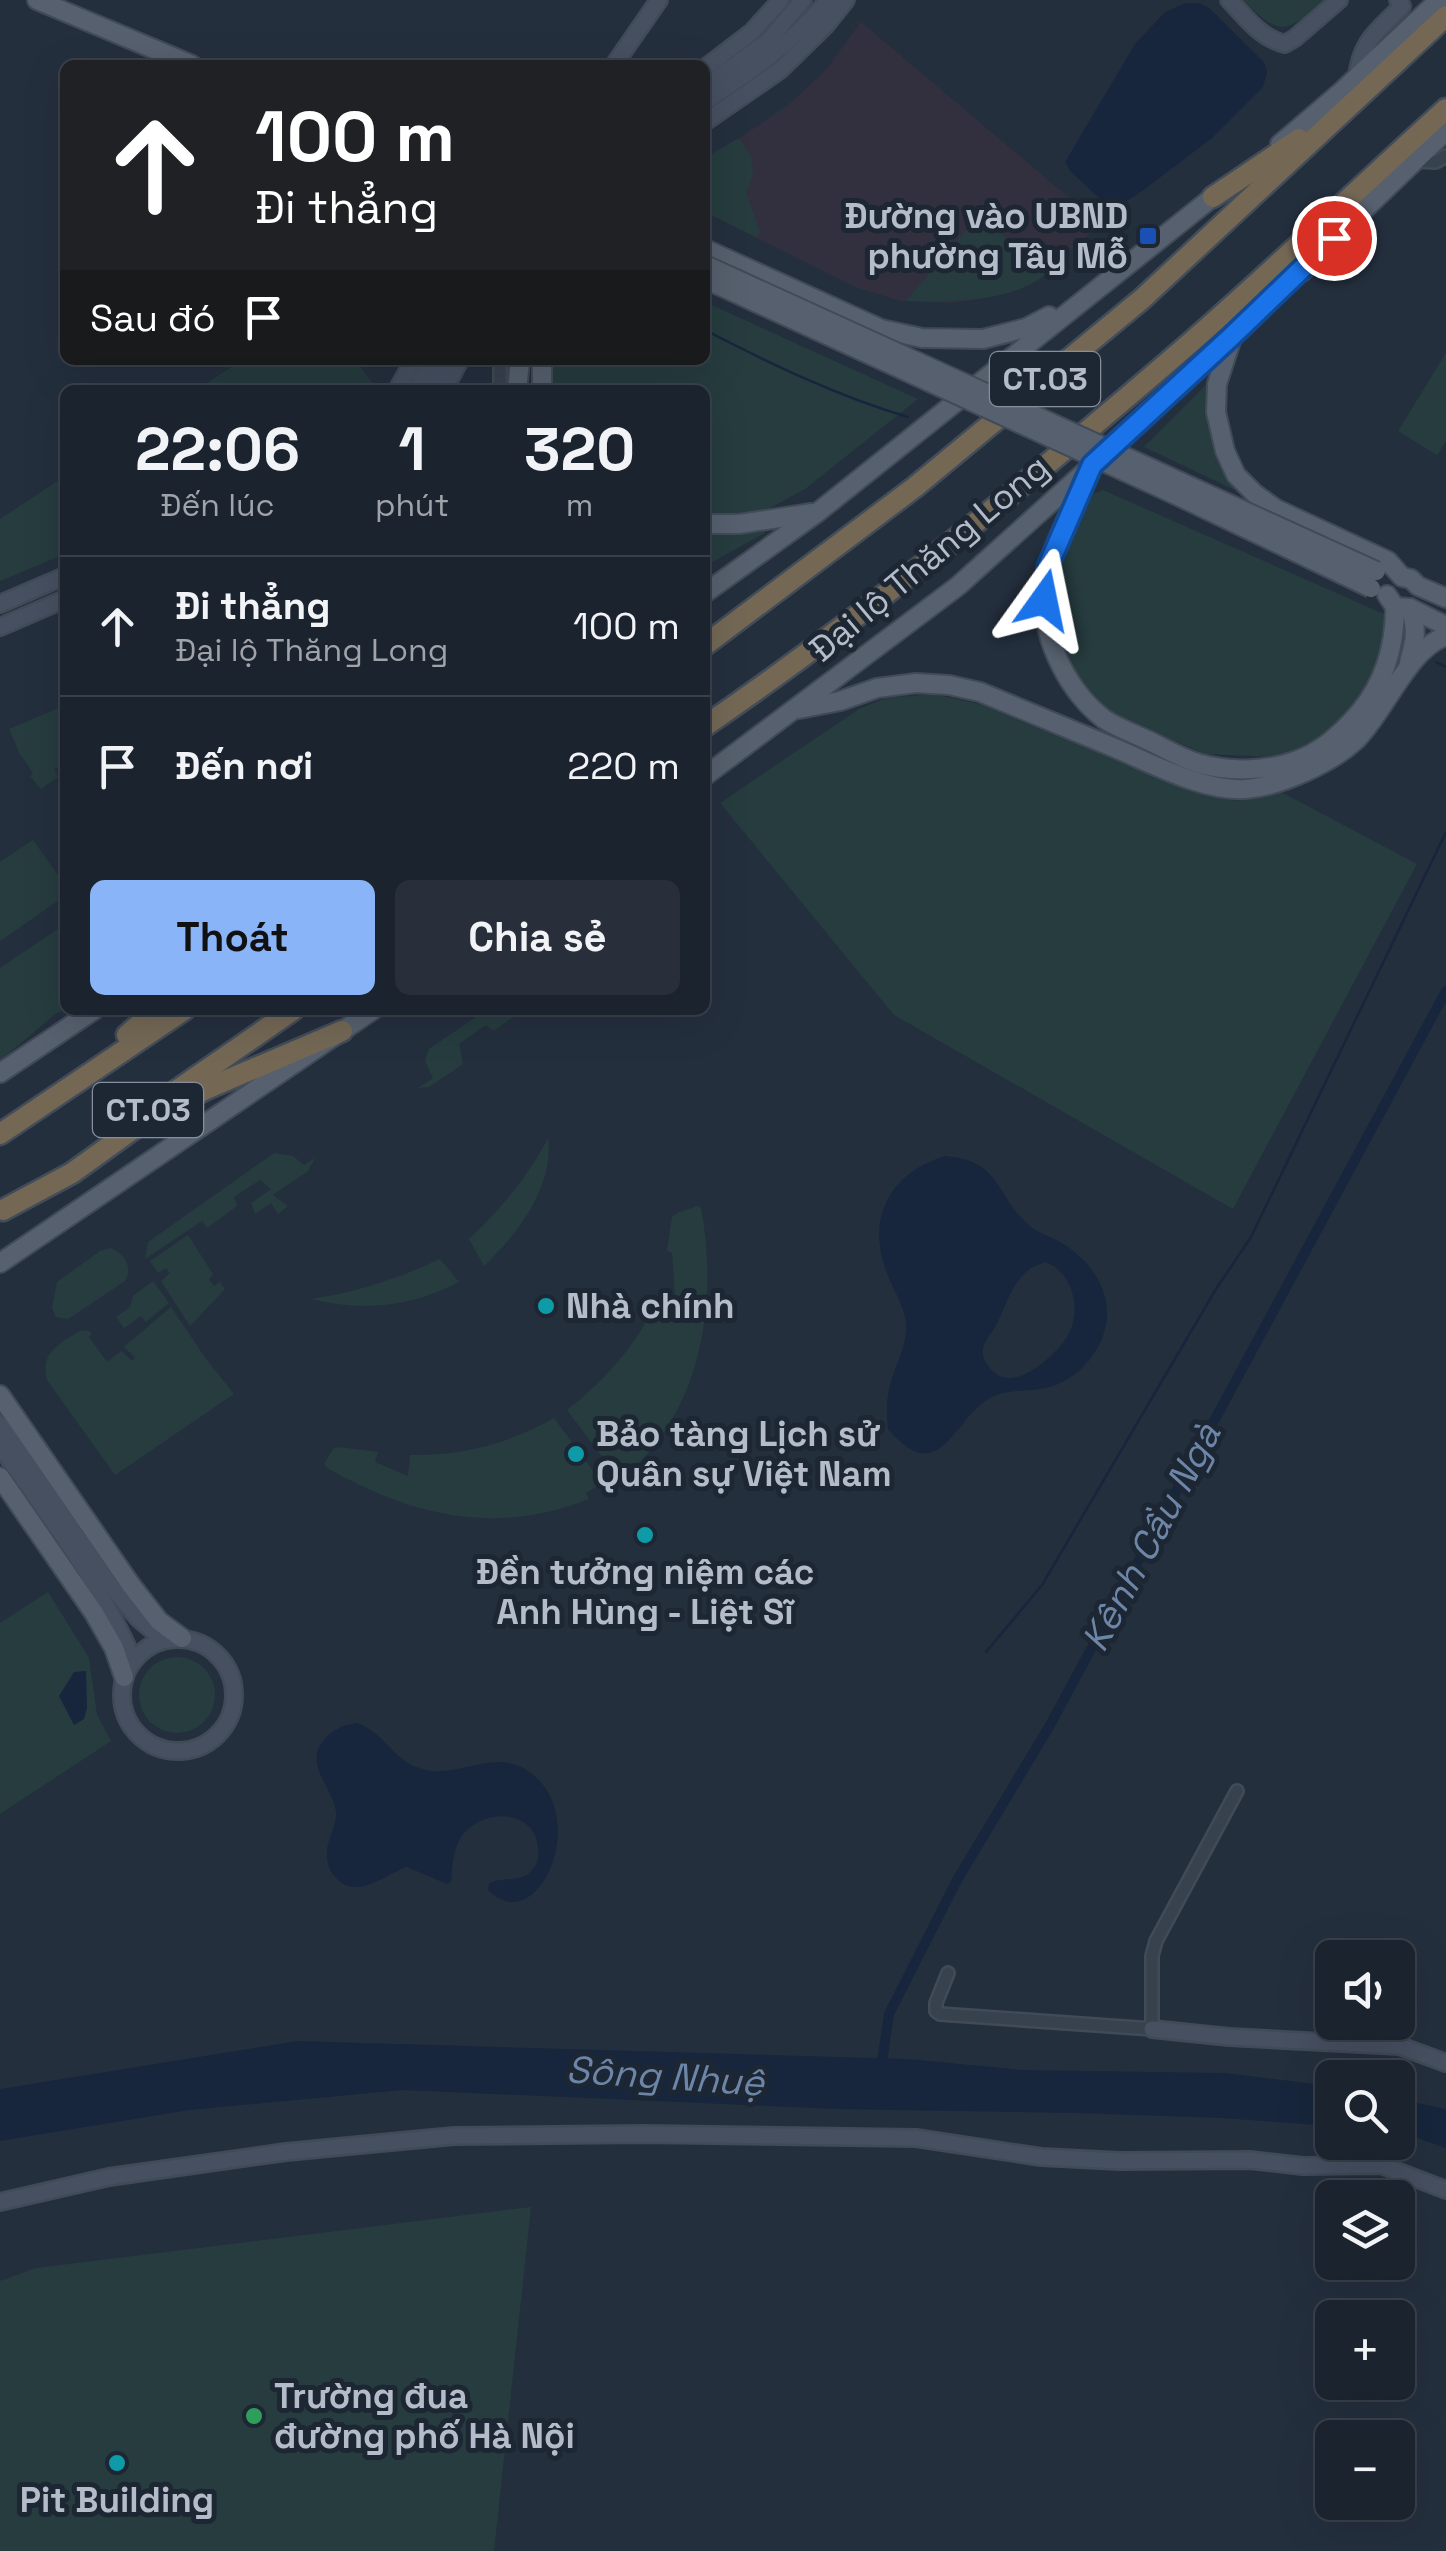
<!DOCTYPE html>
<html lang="vi">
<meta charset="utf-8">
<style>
body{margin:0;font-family:"Space Grotesk",sans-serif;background:#282f3a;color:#f1f3f6;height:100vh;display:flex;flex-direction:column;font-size:38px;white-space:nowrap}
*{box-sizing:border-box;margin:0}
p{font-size:32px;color:#a0a4aa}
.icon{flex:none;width:55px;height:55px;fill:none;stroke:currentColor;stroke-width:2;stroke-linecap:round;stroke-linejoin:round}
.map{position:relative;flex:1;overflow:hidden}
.side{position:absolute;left:60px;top:385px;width:650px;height:630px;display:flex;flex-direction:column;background:#1b232e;border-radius:15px;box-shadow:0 10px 40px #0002,0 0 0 2px #39404a}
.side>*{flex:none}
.hud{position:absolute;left:60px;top:60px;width:650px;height:305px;border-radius:15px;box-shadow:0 10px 40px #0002,0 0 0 2px #39404a;background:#202124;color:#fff;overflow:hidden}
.fabs{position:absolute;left:1315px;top:1940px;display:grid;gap:20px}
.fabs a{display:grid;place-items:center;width:100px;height:100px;border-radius:15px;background:#1b232e;box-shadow:0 10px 40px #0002,0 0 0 2px #39404a;font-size:50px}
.pin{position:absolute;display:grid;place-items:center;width:85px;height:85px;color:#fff;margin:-42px;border:5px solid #fff;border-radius:50%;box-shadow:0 2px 10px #0007}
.me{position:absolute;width:110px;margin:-55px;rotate:12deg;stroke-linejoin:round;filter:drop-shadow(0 0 8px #0008)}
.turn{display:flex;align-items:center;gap:35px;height:210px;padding:0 30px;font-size:45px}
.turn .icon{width:130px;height:130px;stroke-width:2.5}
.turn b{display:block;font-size:70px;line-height:85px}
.then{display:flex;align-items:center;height:95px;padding:0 30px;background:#0003;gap:20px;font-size:38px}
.eta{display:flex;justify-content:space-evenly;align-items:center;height:170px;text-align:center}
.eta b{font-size:60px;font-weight:800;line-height:70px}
.button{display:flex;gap:20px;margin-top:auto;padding:20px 30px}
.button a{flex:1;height:115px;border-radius:15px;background:#8ab4f8;color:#111;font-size:40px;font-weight:800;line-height:115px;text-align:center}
.button a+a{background:#282f3a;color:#f1f3f6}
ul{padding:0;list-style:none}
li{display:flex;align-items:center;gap:30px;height:140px;padding:0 30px;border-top:2px solid #39404a}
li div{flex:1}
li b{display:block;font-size:38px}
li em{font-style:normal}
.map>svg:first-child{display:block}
</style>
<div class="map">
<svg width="1446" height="2551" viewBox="0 0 1446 2551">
<rect width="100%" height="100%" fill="#242f3e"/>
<!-- medical -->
<path fill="#32303f" d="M861,22L1100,224L1041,278L1012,291L985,298L951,303L901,301L855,287L705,212V158L720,148H725L788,105L825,71Z"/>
<!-- green -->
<g fill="#263c3f">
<path d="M1242,0H1325C1285,35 1280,36 1242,0Z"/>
<path d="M739,138L751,157L753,173L746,192L760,232L756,237L705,212V158Z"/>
<path d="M979,215L1047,273C1013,303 948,302 906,301Z"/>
<path d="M705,302L918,399L805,489L759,514H705V390H553L549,378L554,360H705Z"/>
<path d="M1446,353V441L1437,455L1398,431Z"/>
<path d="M242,360H356L377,390H196Z"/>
<path d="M1215,376L1219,455L1239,492L1144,447Z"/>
<path d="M65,476V554L0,581V519Z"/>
<path d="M1103,490L1384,614L1390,629L1375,681L1334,730L1281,757L1205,754L1110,713L1080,684L1053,622L1063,554L1090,495Z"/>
<path d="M766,528L765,533L705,566V529Z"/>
<path d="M933,694L979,704L1179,786L1238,801L1283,793L1417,864L1233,1209L894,1015L720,803L859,709L886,698Z"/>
<path d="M61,707L65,713V764L54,769L58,777L41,789L30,776L33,773L19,752L9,729Z"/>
<path d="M33,840L65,885V896L0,941V862Z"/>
<path d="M65,924V1009L55,1014L0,1061V968Z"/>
<path d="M486,1010H524L493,1031L486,1025L459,1044L463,1064L429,1087L418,1088L433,1078L425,1061L429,1049Z"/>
<path d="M548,1138C554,1187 517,1235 484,1266L469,1239C501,1209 527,1178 548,1138Z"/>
<path d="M274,1153L293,1156L304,1165L315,1158L308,1171L273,1195L288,1206L278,1214L271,1203L255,1214L251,1203L271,1189L260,1180L234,1197L237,1206L207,1228L202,1221L145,1259L148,1242Z"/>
<path d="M698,1206L701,1208C718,1298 703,1402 634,1468L630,1463L615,1474L567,1410C609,1377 642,1339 661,1290L675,1294L672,1253L667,1251L672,1217L679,1212Z"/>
<path d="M188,1235L213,1274L209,1280L214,1286L220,1282L225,1289L190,1326L161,1281L170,1273L166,1268L158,1273L150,1261Z"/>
<path d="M111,1248C125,1254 133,1267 125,1281L68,1319L56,1317L52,1308L57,1282L100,1251Z"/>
<path d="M440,1259L459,1282C411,1307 363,1312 311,1299C357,1292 398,1279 440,1259Z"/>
<path d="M153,1281L169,1303L146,1322L141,1316L124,1328L116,1317L130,1307L133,1296Z"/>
<path d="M171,1307L206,1359L234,1394L115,1475L47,1380C39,1352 61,1343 81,1330L89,1331L92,1334L89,1337L107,1362L121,1351L132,1361L135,1357L124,1347Z"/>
<path d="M554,1418L602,1483L586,1493L589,1499C496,1536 412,1516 327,1468L324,1464L333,1449L338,1447L378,1452L375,1462L408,1476L410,1455C462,1456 508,1444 554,1418Z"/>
<path d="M48,1592L89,1658L97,1715L111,1741L0,1814V1623Z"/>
<circle cx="177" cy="1695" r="38"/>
<path d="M531,2207L494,2551H0V2281L36,2268Z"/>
</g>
<!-- water -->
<g fill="#17263c" fill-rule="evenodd">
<path d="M1186,3H1199L1209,8L1264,62L1267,72L1263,87L1211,139L1138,194L1112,210L1070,171L1065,162L1135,44L1165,12Z"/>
<path d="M945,1156C1002,1160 995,1196 1029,1225C1038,1234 1051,1236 1062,1243C1088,1259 1109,1286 1107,1318C1104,1350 1078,1381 1046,1388C1029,1392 1010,1389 994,1396C954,1413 942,1493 888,1429C887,1417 886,1403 889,1390C893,1369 905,1352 906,1330C908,1311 893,1290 886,1271C866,1217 891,1172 945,1156ZM1045,1262C1072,1271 1082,1309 1069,1333C1059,1352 1025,1384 1002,1377C993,1374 984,1363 983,1354C982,1342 990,1336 995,1327C1006,1307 1011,1282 1031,1268C1032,1267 1044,1263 1045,1262Z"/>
<path d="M86,1671L87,1708L84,1719L74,1725L59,1696L74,1672Z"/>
<path d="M357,1723C388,1734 391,1762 426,1770C459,1777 493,1750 525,1769C595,1811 539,1942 488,1890L489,1884C503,1875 520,1884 532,1870C538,1864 539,1857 538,1848C535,1805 473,1808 458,1843C453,1854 452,1870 451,1882L447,1884L407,1867C385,1874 357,1901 336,1878C329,1871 326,1861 327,1850C328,1838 337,1825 336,1812C333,1787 303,1765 324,1740C333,1729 343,1725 357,1723Z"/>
<path d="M298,2041L908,2059L1022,2070L1224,2073L1332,2086V2126L1221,2118L1079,2113L836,2109L403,2090L189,2110L0,2141V2089Z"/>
<path d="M1398,2099L1446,2109V2148L1398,2131Z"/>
</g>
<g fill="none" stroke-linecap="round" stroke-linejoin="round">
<!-- stream -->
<g stroke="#17263c" stroke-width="2.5">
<path d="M705,330C771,364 837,396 908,417"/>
<path d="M1436,662L1446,667"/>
<path d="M986,1652L1042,1585L1216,1289L1251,1237L1446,832"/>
</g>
<!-- canal -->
<path stroke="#17263c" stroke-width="10" d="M881,2069L889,2014L957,1880L1050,1725L1446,991"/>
<defs>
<g id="street">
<path d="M1415,161L1436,162L1446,156"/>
<path d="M500,360V390"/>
<path d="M948,1973L936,2003V2011L940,2014L1152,2029V1956L1156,1941L1237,1791"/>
</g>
<g id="secondary">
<path d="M1229,0C1246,17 1260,38 1285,44L1295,38L1339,0"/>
<path d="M614,65L659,0"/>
<path d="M705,68L752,32L781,0"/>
<path d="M1357,77C1361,40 1378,31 1402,6L1398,0"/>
<path d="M705,86L768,41L803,0"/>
<path d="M705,102C750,72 793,43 828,0"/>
<path d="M705,122L780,70L826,25L846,0"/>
<path d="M397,390L414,360"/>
<path d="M415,390L431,360"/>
<path d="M431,390L446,360"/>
<path d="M444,390L460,360"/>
<path d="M0,604L65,576"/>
<path d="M0,627L65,599"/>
<path d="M0,1424L111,1586L138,1618L164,1640"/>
<path d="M0,1446C48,1515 100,1582 133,1660"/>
<circle cx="178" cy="1695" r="56"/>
<path d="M1152,2029L1229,2037L1400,2046L1446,2063"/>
<path d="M0,2202L109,2177L286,2152L454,2136L643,2134L916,2138L1041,2157L1120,2161L1250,2160L1303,2166L1381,2165L1446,2190"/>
</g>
<g id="primary">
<path d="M37,0L192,65"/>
<path d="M1280,144L1342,91L1439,0"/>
<path d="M1343,230L1446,131"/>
<path d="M705,249L881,329L922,338L983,339L1026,328L1049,316"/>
<path d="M1231,341L1217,384L1216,412L1225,451L1236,475L1255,494L1276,509L1388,561L1402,577L1411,579L1418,586L1446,598"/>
<path d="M517,390L520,360"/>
<path d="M542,390V360"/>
<path d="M1090,470C1072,510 1045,554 1044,599C1044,643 1069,692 1104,719C1116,727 1132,733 1145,739C1163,747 1182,759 1201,764C1229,772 1265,771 1292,762C1320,753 1340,735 1359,713C1385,682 1395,647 1395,607"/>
<path d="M705,524H739L812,513"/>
<path d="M705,593L818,512L1224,188"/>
<path d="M1387,595L1395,607L1410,608L1446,626"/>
<path d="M1409,662C1415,641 1418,629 1410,608"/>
<path d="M799,709L840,701L877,688L916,683L949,685L980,692C1025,711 1070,729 1115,748C1153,764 1204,792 1246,789C1281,786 1332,763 1357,739C1386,710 1408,649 1446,636"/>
<path d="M705,776L958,586L1139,423L1310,262"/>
<path d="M0,1073L94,1010"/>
<path d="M0,1263L373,1010"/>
<path d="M0,1395L131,1585L159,1621L182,1638"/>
<path d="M0,1477L94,1613L114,1648L124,1677"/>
</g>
<g id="highway">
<path d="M1213,197L1299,139"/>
<path d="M1302,270L1350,211"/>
<path d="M705,645L915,487L1142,299L1446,16"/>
<path d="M705,726C872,611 1029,482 1182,350C1272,272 1358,189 1446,109"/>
<path d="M127,1035L156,1010"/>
<path d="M163,1100L293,1010"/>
<path d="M0,1134L184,1010"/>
<path d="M3,1210L72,1173L147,1119L206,1089L342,1031"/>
</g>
</defs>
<!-- street casing -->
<use href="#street" stroke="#414a57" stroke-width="16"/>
<!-- secondary casing -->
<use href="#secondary" stroke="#414a57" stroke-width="20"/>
<!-- primary casing -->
<use href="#primary" stroke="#414a57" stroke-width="22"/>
<!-- highway casing -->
<use href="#highway" stroke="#434c59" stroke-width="25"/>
<!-- street -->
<use href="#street" stroke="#38414e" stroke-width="11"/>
<!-- secondary -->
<use href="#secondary" stroke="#465061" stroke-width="15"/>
<!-- primary -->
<use href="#primary" stroke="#56606e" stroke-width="18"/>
<!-- highway -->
<use href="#highway" stroke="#746855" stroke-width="20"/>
<defs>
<g id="primary-bridge">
<path d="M705,265L1376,571"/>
<path d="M705,279L1176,495L1371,588"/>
</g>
</defs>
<!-- primary-bridge casing -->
<use href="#primary-bridge" stroke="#414a57" stroke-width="22" stroke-linecap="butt"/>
<!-- primary-bridge -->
<use href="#primary-bridge" stroke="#56606e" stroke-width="18"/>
</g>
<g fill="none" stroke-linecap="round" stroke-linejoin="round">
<defs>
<path id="route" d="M1044,600L1048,566L1092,465L1232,336L1334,238"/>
</defs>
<!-- route casing -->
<use href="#route" stroke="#114b97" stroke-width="25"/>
<!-- route -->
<use href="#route" stroke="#1a73e8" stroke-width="18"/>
</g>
<!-- markers -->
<rect fill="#1a4fb4" stroke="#1d2633" stroke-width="4" x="1138" y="226" width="20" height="20" rx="5"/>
<g fill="#0f9aa8" stroke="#1d2633" stroke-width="4">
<circle cx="546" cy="1306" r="10"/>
<circle cx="576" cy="1454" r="10"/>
<circle cx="645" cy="1535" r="10"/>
<circle cx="117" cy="2463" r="10"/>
</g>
<circle fill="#2e9e5b" stroke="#1d2633" stroke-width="4" cx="254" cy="2416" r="10"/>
<g text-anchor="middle" stroke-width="10" stroke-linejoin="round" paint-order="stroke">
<!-- shield labels -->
<g fill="#1d2633" stroke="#878f9c" stroke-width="2.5">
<rect x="990" y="352" width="110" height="54" rx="8"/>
<rect x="93" y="1083" width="110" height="54" rx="8"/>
</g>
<g font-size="32" font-weight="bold" fill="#b4bcc9">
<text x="1045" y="390">CT.03</text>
<text x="148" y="1121">CT.03</text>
</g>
<!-- poi labels -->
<g font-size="35" font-weight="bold" fill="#b4bcc9" stroke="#1d2633" text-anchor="start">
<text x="1128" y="228" text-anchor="end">Đường vào UBND<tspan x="1128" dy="40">phường Tây Mỗ</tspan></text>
<text x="566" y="1318">Nhà chính</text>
<text x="596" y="1446">Bảo tàng Lịch sử<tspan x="596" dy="40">Quân sự Việt Nam</tspan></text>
<text x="645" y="1584" text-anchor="middle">Đền tưởng niệm các<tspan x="645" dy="40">Anh Hùng - Liệt Sĩ</tspan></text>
<text x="274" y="2408">Trường đua<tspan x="274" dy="40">đường phố Hà Nội</tspan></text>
<text x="117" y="2512" text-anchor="middle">Pit Building</text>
</g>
<!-- street labels -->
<g font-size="35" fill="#b4bcc9" stroke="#1d2633">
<text transform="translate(929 558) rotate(-40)" y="12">Đại lộ Thăng Long</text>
</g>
<!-- water labels -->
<g font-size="38" font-style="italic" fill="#6d86a8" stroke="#1d2633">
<text transform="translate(1151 1537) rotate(-62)" y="13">Kênh Cầu Ngà</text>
<text transform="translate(665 2076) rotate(4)" y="13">Sông Nhuệ</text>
</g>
</g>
</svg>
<div class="fabs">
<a><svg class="icon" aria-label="sound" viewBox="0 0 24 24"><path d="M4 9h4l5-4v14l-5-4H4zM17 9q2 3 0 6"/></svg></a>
<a><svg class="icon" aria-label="search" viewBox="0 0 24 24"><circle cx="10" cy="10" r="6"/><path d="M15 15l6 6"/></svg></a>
<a><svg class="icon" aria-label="layers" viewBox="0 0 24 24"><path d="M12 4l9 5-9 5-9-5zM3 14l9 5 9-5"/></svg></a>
<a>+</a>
<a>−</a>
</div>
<div class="pin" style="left:1334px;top:238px;background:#d93025"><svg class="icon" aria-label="arrive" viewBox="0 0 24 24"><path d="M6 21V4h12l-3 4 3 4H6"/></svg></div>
<svg class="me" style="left:1044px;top:600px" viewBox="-20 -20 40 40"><path d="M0-17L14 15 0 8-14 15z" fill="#1a73e8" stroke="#fff" stroke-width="4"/></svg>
<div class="hud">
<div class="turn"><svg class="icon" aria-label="ahead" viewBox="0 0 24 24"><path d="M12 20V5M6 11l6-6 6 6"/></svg><div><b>100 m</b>Đi thẳng</div></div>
<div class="then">Sau đó<svg class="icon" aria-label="arrive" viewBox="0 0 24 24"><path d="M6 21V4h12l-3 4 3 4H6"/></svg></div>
</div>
<section class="side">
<div class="eta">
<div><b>22:06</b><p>Đến lúc</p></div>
<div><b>1</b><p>phút</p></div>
<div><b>320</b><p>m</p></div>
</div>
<ul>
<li><svg class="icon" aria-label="ahead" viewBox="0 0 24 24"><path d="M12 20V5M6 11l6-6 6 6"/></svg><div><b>Đi thẳng</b><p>Đại lộ Thăng Long</p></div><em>100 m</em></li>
<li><svg class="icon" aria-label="arrive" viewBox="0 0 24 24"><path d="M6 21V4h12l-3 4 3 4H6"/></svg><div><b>Đến nơi</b></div><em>220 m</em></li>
</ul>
<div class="button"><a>Thoát</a><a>Chia sẻ</a></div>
</section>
</div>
